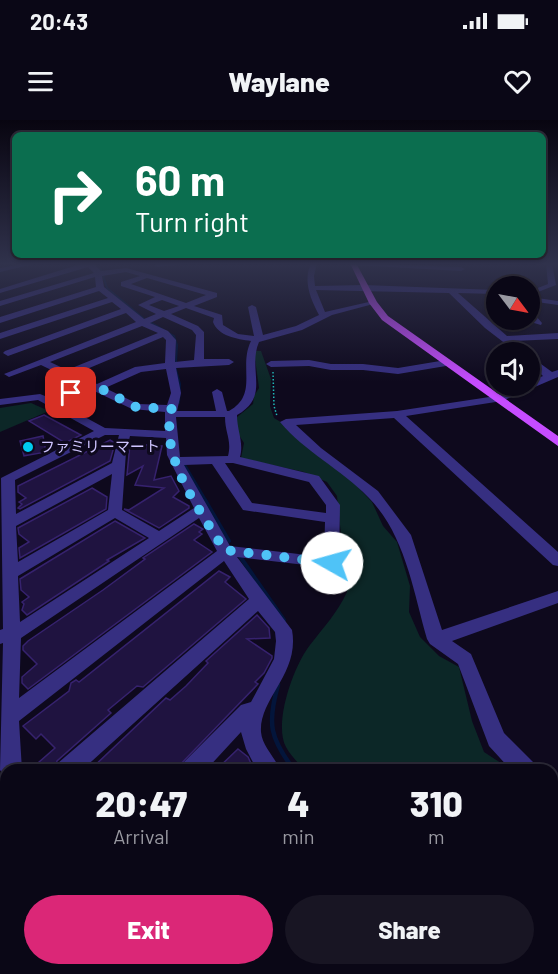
<!DOCTYPE html>
<meta charset="utf-8">
<style>
body{margin:0;font-family:Barlow,"Noto Sans JP",sans-serif;background:#181523;color:#f1f3f6;height:100vh;display:flex;flex-direction:column;font-size:22px;white-space:nowrap}
*{box-sizing:border-box;margin:0}
p{font-size:20px;color:#9999a1}
.icon{flex:none;width:33px;height:33px;fill:none;stroke:currentColor;stroke-width:2;stroke-linecap:round;stroke-linejoin:round}
.map{position:relative;flex:1;overflow:hidden}
.side{position:absolute;left:0px;top:644px;width:558px;height:212px;display:flex;flex-direction:column;background:#0a0716;border-radius:18px 18px 0 0;box-shadow:0 2px 4px #0004,0 0 0 2px #2a2835}
.side>*{flex:none}
.guide{position:absolute;left:12px;top:12px;width:534px;height:126px;border-radius:9px;box-shadow:0 2px 4px #0004,0 0 0 2px #2a2835;background:#0b6e4f;color:#fff;overflow:hidden}
.needle{width:39px;rotate:122deg}
.fabs{position:absolute;left:486px;top:156px;display:grid;gap:12px}
.fabs a{display:grid;place-items:center;width:54px;height:54px;border-radius:50%;background:#0a0716;box-shadow:0 2px 4px #0004,0 0 0 2px #2a2835;font-size:30px}
.pin{position:absolute;display:grid;place-items:center;width:51px;height:51px;color:#fff;margin:-26px;border-radius:12px;box-shadow:0 3px 9px #0006}
.me{position:absolute;width:66px;margin:-33px;rotate:277deg;stroke-linejoin:round;filter:drop-shadow(0 0 4px #0008)}
.turn{display:flex;align-items:center;gap:21px;height:126px;padding:0 24px;font-size:27px}
.turn .icon{width:78px;height:78px;stroke-width:2.5}
.turn b{display:block;font-size:42px;line-height:51px}
.eta{display:flex;justify-content:space-evenly;align-items:center;height:102px;text-align:center}
.eta b{font-size:36px;font-weight:800;line-height:42px}
.primary-button{display:flex;gap:12px;margin-top:auto;padding:12px 24px}
.primary-button a{flex:1;height:69px;border-radius:36px;background:#db2777;color:#fff;font-size:24px;font-weight:800;line-height:69px;text-align:center}
.primary-button a+a{background:#181523;color:#f1f3f6}
.status{display:flex;justify-content:space-between;align-items:center;height:42px;padding:0 30px;background:#0a0716;direction:ltr}
.status svg{height:16px;fill:currentColor}
header{display:flex;justify-content:space-between;align-items:center;height:78px;padding:0 24px;background:#0a0716;font-size:27px;font-weight:800}
.map>svg:first-child{display:block}
</style>
<div class="status"><b>20:43</b><svg viewBox="0 0 49 12"><path d="M0 12V9h3v3zM5 12V6h3v6zM10 12V3h3v9zM15 12V0h3v12zM26 1h20v11H26zM47 4h2v5h-2z"/></svg></div>
<header><svg class="icon" aria-label="menu" viewBox="0 0 24 24"><path d="M4 6h16M4 12h16M4 18h16"/></svg>Waylane<svg class="icon" aria-label="heart" viewBox="0 0 24 24"><path d="M12 20l-8-8c-3-5 5-10 8-4 3-6 11-1 8 4z"/></svg></header>
<div class="map">
<svg width="558" height="854" viewBox="0 0 558 854">
<rect width="100%" height="100%" fill="#0e091d"/>
<!-- green -->
<g fill="#0c2727">
<path d="M254,231H261L271,259L270,286L274,298L289,307L356,365L372,382L383,406L397,422L410,466L409,492L420,517L439,536L459,547L472,601L484,632L510,649H303C298,642 290,635 286,627C273,603 294,545 310,525C323,508 338,492 347,472L337,376L327,362L304,352L241,338L244,323L237,312L236,298L253,284L254,276L259,268Z"/>
<path d="M31,283L49,291L0,312V288Z"/>
</g>
<g fill="none" stroke-linecap="round" stroke-linejoin="round">
<!-- stream-far4 -->
<g stroke="#03153b" stroke-width="2">
<path d="M92,143L101,149L107,168L144,199"/>
<path d="M150,202L174,216L177,225L176,242"/>
<path d="M175,246L180,264L179,283"/>
</g>
<!-- stream-far3 -->
<path stroke="#03153b" stroke-width="3" d="M184,344L206,381"/>
<!-- stream-far2 -->
<g stroke="#03153b" stroke-width="4">
<path d="M205,380L229,421"/>
<path d="M239,435L284,500"/>
</g>
<!-- stream-far1 -->
<path stroke="#03153b" stroke-width="4.5" d="M278,565C267,604 270,618 294,650"/>
<!-- stream -->
<path stroke="#03153b" stroke-width="6" d="M473,849L478,854"/>
</g>
<!-- building -->
<g fill="#1f1340" stroke="#36226e" stroke-width="1.5">
<path d="M44,295L79,314L81,315L65,323L29,301Z"/>
<path d="M43,316L46,332L24,336L20,321Z"/>
<path d="M110,320L115,323L110,341L20,389L18,388L22,384L19,382L26,378L18,372V366Z"/>
<path d="M130,324L162,326L154,360L171,356L179,371L173,377L189,386V388L159,408L124,389L129,390L164,368L135,365L143,346L127,355Z"/>
<path d="M92,368L107,377L106,389L20,438L19,428L29,422L19,414L18,408Z"/>
<path d="M115,401L145,418L107,440L109,441L27,495L22,490L24,484L22,482L29,477L21,470L20,459Z"/>
<path d="M194,404L203,409L199,412L202,414L194,420L212,432L28,569L22,563V557L37,544L23,530V526L28,521L103,470L145,439L143,438Z"/>
<path d="M219,451L230,457L225,462L246,479L143,567L137,566L108,590L111,593L57,641L54,650H30L55,628L41,614L36,619L23,606L69,571L71,563L76,560L79,562Z"/>
<path d="M257,495L269,508L270,518L247,519L272,536V538L264,553L255,562L258,564L175,650H90L166,578L170,580L186,566L208,543L206,541Z"/>
<path d="M238,629L248,637L254,650H216Z"/>
</g>
<g fill="none" stroke-linecap="round" stroke-linejoin="round">
<!-- path -->
<path stroke="#1fb9b8" stroke-width="1.5" stroke-dasharray="1.5 2" stroke-linecap="butt" d="M273,252L274,286L277,296"/>
<!-- minor -->
<g fill="#362f81" fill-rule="evenodd">
<path d="M27,143H38L0,152V148Z"/>
<path d="M84,143H93L101,151L126,148L217,173V177L194,186L222,195L223,205L238,214L254,216L248,187L252,185L256,187L263,215L296,206L319,195C310,178 303,161 311,143H317L314,156L315,166L364,165L496,170V174L458,173L507,216L558,213V219L513,221L526,232H516L485,208L449,173L316,170L325,192L373,181L377,183L332,195L302,210L259,222C247,250 271,276 237,295C237,311 244,322 240,337L319,356L340,385L339,443L336,447L331,448L237,437L292,510C300,554 259,578 261,612C262,626 275,637 280,650H257L246,629L241,612L206,650H181L183,643L241,585L251,582L274,539L276,521L275,512L258,491L82,650H56L58,643L249,479L224,441L19,601L22,650H6V658L0,650L3,523L0,524V510L3,509L1,358L94,311L38,280L0,285V279L40,274L50,278L82,265L41,245L9,257L4,254L136,202L126,193L8,236L3,233L5,231L121,189L112,182L0,219V213L108,178L99,171L0,203V197L96,167L95,157L0,186V181L94,153L88,147L0,173V169ZM126,152L140,156L121,162V166L155,177L138,185L156,194L144,199L104,167L102,156ZM147,158L206,175L186,183L131,164ZM162,180L179,186L164,191L149,185ZM186,188L214,198L213,202C218,216 237,219 251,221C238,247 259,274 229,291H227L222,272L217,269L212,272L216,291H177L181,273L176,248L229,245L234,242L229,239H204V212L198,206L171,194ZM163,197L192,210L196,215L194,240L175,242L176,220L168,211L150,203ZM142,206L158,213L67,250L50,242ZM163,217L166,220L165,243L135,247L97,264L75,254ZM166,249L171,273L167,285L138,284L105,268L141,252ZM90,269L132,289L165,292V311L105,308L59,283ZM176,297H225C225,313 232,320 228,336L180,337ZM105,315H119L112,343L16,394L15,360ZM130,316L166,318L167,335L194,388L159,411L122,390L126,332ZM225,343H233L309,362L326,385V393L252,383ZM212,344L243,390L325,402L324,437L230,426L184,345ZM112,354L108,390L18,442L16,406ZM115,398L149,418L20,502L18,456ZM199,398L217,431L19,578L21,518Z"/>
<path d="M162,143H193L157,147L154,145Z"/>
<path d="M350,143L461,147L465,149L461,151L353,145Z"/>
<path d="M546,143H552L556,165L530,175V171L548,164Z"/>
<path d="M530,177L558,181V185L530,181Z"/>
<path d="M530,189L542,203L541,205L534,203L530,197Z"/>
<path d="M530,236L552,252L558,250V257L502,281L406,296L558,432V446L553,445L394,298L296,305L321,328L378,371L411,415L442,510L558,471V483L452,521L471,534L504,613L534,643L536,650H511L489,626L458,544L430,524L427,519C413,470 405,414 368,377C341,349 305,332 280,302L286,299L397,291L496,276L520,266H530V261L543,256L530,244Z"/>
<path d="M309,240L331,244H363L398,248L446,240L451,243L446,246L398,254L363,250H331L309,246L271,247L266,244L271,241Z"/>
<path d="M552,818L558,820V851L552,849Z"/>
<path d="M6,820V849H26V854H0V822Z"/>
<path d="M143,849H173L170,854H141Z"/>
<path d="M302,849H331L328,854H300Z"/>
<path d="M436,849H466L468,854H439Z"/>
</g>
<!-- major -->
<path fill="#c64cff" fill-rule="evenodd" d="M350,143H356L377,182L388,196L558,316V326L382,200L369,183Z"/>
</g>
<!-- sky -->
<linearGradient id="sky" x2="0" y2="1"><stop stop-color="#080510"/><stop offset="0.55" stop-color="#30324c"/><stop offset="1" stop-color="#30324c" stop-opacity="0"/></linearGradient>
<rect width="558" height="262" fill="url(#sky)"/>
<g fill="none" stroke-linecap="round" stroke-linejoin="round">
<!-- route -->
<path stroke="#4fc3f7" stroke-width="10" stroke-dasharray="0 18" d="M71,273L92,264L136,287L172,289C158,338 201,390 224,430L332,443"/>
</g>
<!-- markers -->
<circle fill="#00caf0" stroke="#0e091d" stroke-width="2" cx="28" cy="327" r="6"/>
<g text-anchor="middle" stroke-width="6" stroke-linejoin="round" paint-order="stroke">
<!-- poi labels -->
<g font-size="15" fill="#cfc5ff" stroke="#0e091d" text-anchor="start">
<text x="40" y="332">ファミリーマート</text>
</g>
</g>
</svg>
<div class="fabs">
<a><svg class="needle" viewBox="-14 -14 28 28"><path d="M0-13l5 13h-10z" fill="#e53935"/><path d="M0 13l5-13h-10z" fill="#9999a1"/></svg></a>
<a><svg class="icon" aria-label="sound" viewBox="0 0 24 24"><path d="M4 9h4l5-4v14l-5-4H4zM17 9q2 3 0 6"/></svg></a>
</div>
<div class="pin" style="left:71px;top:273px;background:#d93025"><svg class="icon" aria-label="arrive" viewBox="0 0 24 24"><path d="M6 21V4h12l-3 4 3 4H6"/></svg></div>
<svg class="me" style="left:332px;top:443px" viewBox="-20 -20 40 40"><circle r="19" fill="#fff"/><path d="M0-13L10 11 0 6-10 11z" fill="#4fc3f7"/></svg>
<div class="guide">
<div class="turn"><svg class="icon" aria-label="right" viewBox="0 0 24 24"><path d="M7 20v-9h11M14 6l5 5-5 5"/></svg><div><b>60 m</b>Turn right</div></div>
</div>
<section class="side">
<div class="eta">
<div><b>20:47</b><p>Arrival</p></div>
<div><b>4</b><p>min</p></div>
<div><b>310</b><p>m</p></div>
</div>
<div class="primary-button"><a>Exit</a><a>Share</a></div>
</section>
</div>
